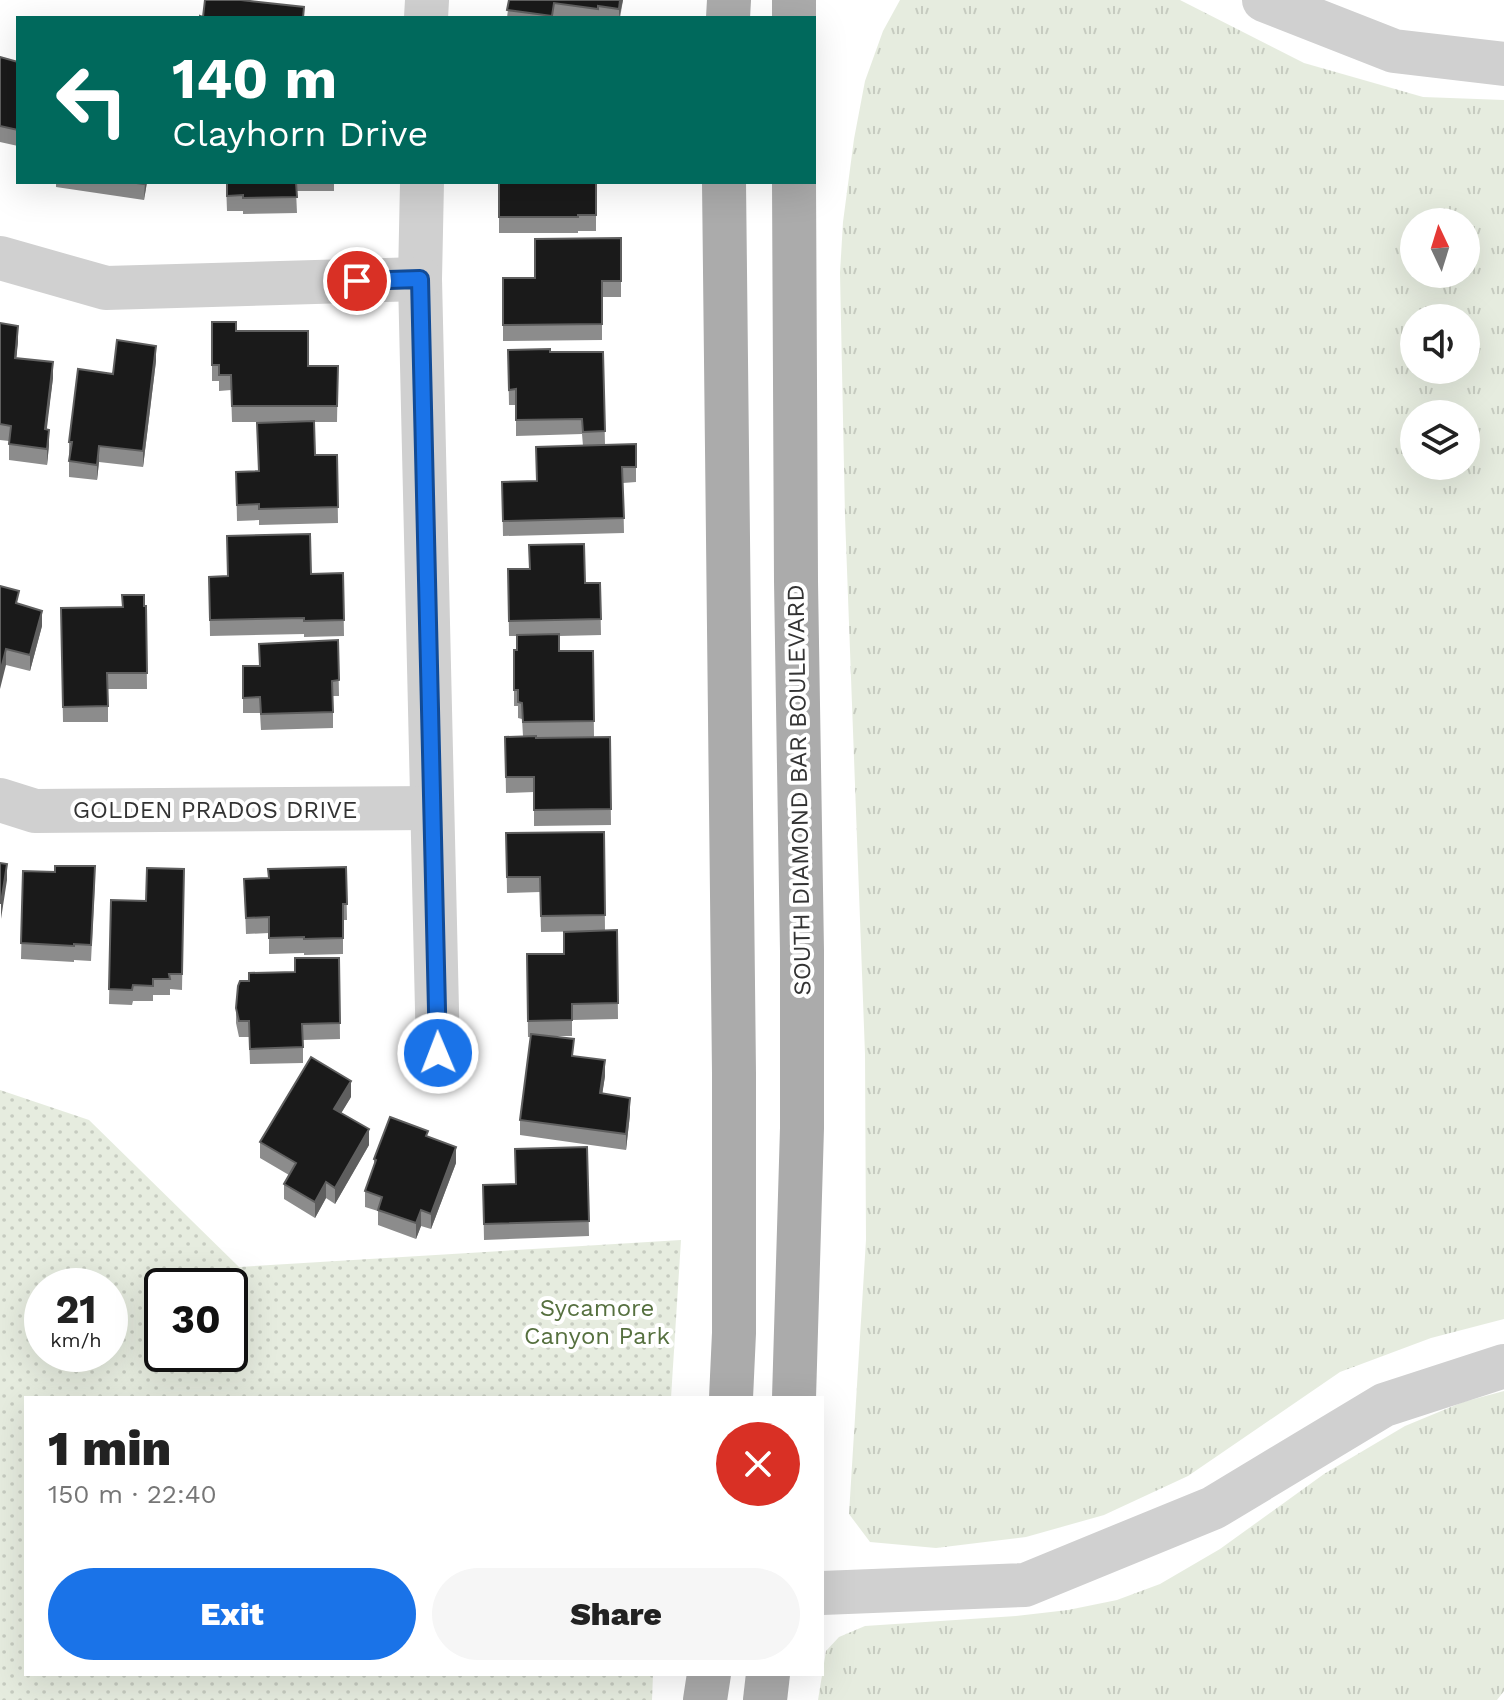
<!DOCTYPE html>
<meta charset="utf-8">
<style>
body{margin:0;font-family:"Work Sans",sans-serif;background:#f6f6f6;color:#222;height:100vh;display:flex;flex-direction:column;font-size:30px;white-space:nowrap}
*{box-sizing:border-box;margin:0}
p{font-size:26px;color:#767676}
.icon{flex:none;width:44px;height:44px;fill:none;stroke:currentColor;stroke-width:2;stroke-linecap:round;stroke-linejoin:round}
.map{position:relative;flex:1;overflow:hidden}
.sheet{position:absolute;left:24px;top:1396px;width:800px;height:280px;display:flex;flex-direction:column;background:#fff;border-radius:0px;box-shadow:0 8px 32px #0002}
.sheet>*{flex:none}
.guide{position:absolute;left:16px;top:16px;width:800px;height:168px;border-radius:0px;box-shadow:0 8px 32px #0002;background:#00695c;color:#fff;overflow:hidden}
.needle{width:52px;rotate:356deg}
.tools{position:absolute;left:1400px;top:208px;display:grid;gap:16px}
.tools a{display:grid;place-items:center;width:80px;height:80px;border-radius:50%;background:#fff;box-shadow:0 8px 32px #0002;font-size:40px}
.speed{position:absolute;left:24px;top:1268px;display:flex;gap:16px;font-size:40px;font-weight:700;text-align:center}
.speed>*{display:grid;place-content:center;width:104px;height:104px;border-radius:50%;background:#fff;box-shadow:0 8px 32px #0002;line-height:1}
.speed small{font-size:20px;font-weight:400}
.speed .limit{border:4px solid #111;border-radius:12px;background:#fff;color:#111}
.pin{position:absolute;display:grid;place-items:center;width:68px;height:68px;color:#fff;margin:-34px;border:4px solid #fff;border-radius:50%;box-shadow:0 2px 8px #0007}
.me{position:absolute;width:88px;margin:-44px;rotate:359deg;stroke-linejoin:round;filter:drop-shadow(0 0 6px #0008)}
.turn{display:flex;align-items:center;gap:28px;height:168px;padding:0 24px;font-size:36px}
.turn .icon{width:104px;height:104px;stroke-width:2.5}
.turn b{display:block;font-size:56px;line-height:68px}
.round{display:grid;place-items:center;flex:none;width:84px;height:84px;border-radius:42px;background:#f6f6f6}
.head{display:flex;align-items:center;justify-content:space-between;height:136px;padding:0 24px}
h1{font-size:48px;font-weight:800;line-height:60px}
.action{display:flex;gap:16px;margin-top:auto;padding:16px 24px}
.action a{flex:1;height:92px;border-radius:48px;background:#1a73e8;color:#fff;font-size:32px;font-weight:800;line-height:92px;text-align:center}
.action a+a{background:#f6f6f6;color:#222}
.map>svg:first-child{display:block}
</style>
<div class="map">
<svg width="1504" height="1700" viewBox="0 0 1504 1700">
<defs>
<pattern id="grass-tufts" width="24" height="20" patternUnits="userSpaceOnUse" patternTransform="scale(2)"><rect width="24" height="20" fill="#e6ecdf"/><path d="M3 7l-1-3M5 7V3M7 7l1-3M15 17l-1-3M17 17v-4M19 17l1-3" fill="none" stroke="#c6cbc0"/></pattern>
<pattern id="park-dots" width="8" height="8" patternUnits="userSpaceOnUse" patternTransform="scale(2)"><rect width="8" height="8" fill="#e6ecdf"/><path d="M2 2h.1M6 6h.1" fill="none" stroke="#c6cbc0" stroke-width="1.8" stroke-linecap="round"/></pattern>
</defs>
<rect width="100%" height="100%" fill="#fff"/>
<!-- grass -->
<g fill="url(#grass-tufts)" fill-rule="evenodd">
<path d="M900,0H1180L1304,63L1423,97L1504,100V1319L1431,1338L1340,1372L1188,1476L1104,1515L1026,1537L936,1548L870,1542L849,1514L866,1240L865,1054L845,516L840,273L843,222L854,139L865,81L883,31ZM1414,222H1466V274H1414ZM1414,318H1466V370H1414ZM1414,414H1466V466H1414Z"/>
<path d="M1504,1391V1691L1497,1700H818L826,1651L839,1637L865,1626L1016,1616L1068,1610L1117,1600L1160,1584L1220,1549L1324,1474L1405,1426L1463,1402Z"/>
</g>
<!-- park -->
<path fill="url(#park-dots)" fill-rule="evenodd" d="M0,1090L89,1120L239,1267L681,1240L671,1398H26V1674H653L652,1700H0ZM42,1286H110V1354H42ZM162,1286H230V1354H162Z"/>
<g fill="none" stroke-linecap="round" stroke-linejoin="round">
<!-- minor -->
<g stroke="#d0d0d0" stroke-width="44">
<path d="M1264,0L1394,51L1504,64"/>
<path d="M426,18L427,0"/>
<path d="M422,182L420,279L438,1053"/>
<path d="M0,258L106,288L420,279"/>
<path d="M0,800L35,811L431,808"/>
<path d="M822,1593L1025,1585L1213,1508L1384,1405L1504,1366"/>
</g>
<!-- major -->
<g stroke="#ababab" stroke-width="44">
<path d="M728,18L729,0"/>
<path d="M794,18V0"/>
<path d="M724,182L734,1073V1333L731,1398"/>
<path d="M794,182L796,581L802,951V1128L794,1398"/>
<path d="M705,1700L709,1674"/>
<path d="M765,1700L768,1674"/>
</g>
</g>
<!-- wall -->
<g fill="#8c8c8c">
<path d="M509,0H623L620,18H507Z"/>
<path d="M0,57L18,62V146L0,142Z"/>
<path d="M56,182H147L144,200L56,187Z"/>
<path d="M226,182H334V191H296L297,213L243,214V211H227Z"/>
<path d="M499,182H596V231H578V233H499Z"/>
<path d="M621,238V297H602V340L503,341V278H535Z"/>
<path d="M212,322L236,331L308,366H338L337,422H314L315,455H337L338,523L259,525V520L237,521L236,472L258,471L289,422H232L231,390L219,391V381H212Z"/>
<path d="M0,323L18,341L16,358L53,378L46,429L49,445L47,465L9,460V441L0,440Z"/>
<path d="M508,350L550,352H603L605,445L636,467V482L623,483L624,533L503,536L502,482L536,481L583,446L582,434L516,436V405H509Z"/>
<path d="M156,361L143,467L99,462L97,480L69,477V442L113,374Z"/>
<path d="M508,569H529L585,583H600L601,635L559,636V651H593L594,737H610L611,825L534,826V792L506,793L505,737L523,736L522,719L518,718V706H514V650H517V636H509Z"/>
<path d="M343,573L344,636L304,637V634L210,636L209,577Z"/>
<path d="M0,586L42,626L30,671L6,665Z"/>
<path d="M146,606L147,689H108V722H63L61,608Z"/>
<path d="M338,640L339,696H333V728L261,730L260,713H243V666H259Z"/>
<path d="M604,832L605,931L617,930L618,1019L572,1020V1036H550L574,1056L605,1076L602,1094L630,1114L626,1150L520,1135V1120L531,1037H528L527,954H564L605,931L541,932L540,892L507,893L506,833Z"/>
<path d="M346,867L347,920H343V954L304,955V953L269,954V933L246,934L244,879L269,878Z"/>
<path d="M184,869L182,990L170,989V995H153V1001H133L132,1005L109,1004L111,900L146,901Z"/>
<path d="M23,871L95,882L91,961L74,960V962L21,959Z"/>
<path d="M339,958L340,1039L303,1040V1063L250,1064L249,1037H239L236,1023V1008L249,981L295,972Z"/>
<path d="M351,1097L341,1113L369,1145L335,1204L326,1198L315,1218L284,1199V1184L289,1175L260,1158V1142Z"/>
<path d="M428,1137L456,1163L431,1229L421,1226L416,1239L378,1225V1211L365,1207V1191L374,1165V1159Z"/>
<path d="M587,1147L589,1236L484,1240L483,1185L516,1184Z"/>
</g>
<!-- shaded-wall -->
<g fill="#5f5f5f">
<path d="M620,0H623L619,18V9Z"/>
<path d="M145,182H147L144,200Z"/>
<path d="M18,326V341L15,374V358Z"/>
<path d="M156,346V361L143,467V451Z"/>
<path d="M53,362V378L45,444V429Z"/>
<path d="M49,430V445L47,465V449Z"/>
<path d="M99,446V462L97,480V465Z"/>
<path d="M42,611V626L30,671V655Z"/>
<path d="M6,649V665L0,689V673Z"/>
<path d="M7,864V880L1,919V903Z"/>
<path d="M605,1060V1076L600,1109V1093Z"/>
<path d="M351,1081V1097L334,1125V1109Z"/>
<path d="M630,1098V1114L626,1150V1134Z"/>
<path d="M369,1129V1145L335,1204V1188Z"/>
<path d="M456,1147V1163L431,1229V1214Z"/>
<path d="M326,1182V1198L315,1218V1202Z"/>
<path d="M421,1210V1226L416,1239V1223Z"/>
</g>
<!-- building -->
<g fill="#1a1a1a" stroke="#5f5f5f" stroke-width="2">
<path d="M205,0H241L304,7L303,18H200V16L203,17Z"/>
<path d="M509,0H620L619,9L598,6V9L554,3L552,16L507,10Z"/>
<path d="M0,57L18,62V130L0,126Z"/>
<path d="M128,182H145L144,184Z"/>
<path d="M227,182H296L297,197L243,198V195L227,196Z"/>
<path d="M499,182H596V215H578V217H499Z"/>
<path d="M621,238V281H602V324L503,325V278H535V239Z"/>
<path d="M212,322H236V331H308V366H338L337,406H232L231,375H219V365H212Z"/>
<path d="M0,323L18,326L15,358L53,362L45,429L49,430L47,449L9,444L11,426L0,424Z"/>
<path d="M117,340L156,346L143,451L99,446L97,465L69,461L72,442H69L78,369L113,374Z"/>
<path d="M550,349V352H603L605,431L583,432L582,419L516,420V389L509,390L508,350Z"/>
<path d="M314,421L315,455H337L338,507L259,509V504L237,505L236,472L259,471L257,423Z"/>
<path d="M636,444V467H622L624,518L503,521L502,482L537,481L536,447Z"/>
<path d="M310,534L311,574L343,573L344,620L304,621V618L210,620L209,577L228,576L227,536Z"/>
<path d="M584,544L585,583H600L601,619L509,621L508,569H530L529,545Z"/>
<path d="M0,586L19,591L16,603L42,611L30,655L6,649L0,673Z"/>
<path d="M122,595H144V606H146L147,673H107L108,706L63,707L61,608L123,607Z"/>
<path d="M559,634V651H593L594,721L523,722L522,703L518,702V690H514V650H517V635Z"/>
<path d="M338,640L339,680L332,681L333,712L261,714L260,697L243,698V666H260L259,644Z"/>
<path d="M536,736V738L610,737L611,809L534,810V777H506L505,737Z"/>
<path d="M604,832L605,915L541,916L540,877H507L506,833Z"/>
<path d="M0,863L7,864L1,903H0Z"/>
<path d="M55,866H95L91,945L74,944V946L21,943L23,871L55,872Z"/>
<path d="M346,867L347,904H343V938L304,939V937L269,938V917L246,918L244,879L269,878L268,869Z"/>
<path d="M147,868L184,869L182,974H169L170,979H153V986L133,985L132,990L109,989L111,900L146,901Z"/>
<path d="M617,930L618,1003L572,1004V1020L528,1021L527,954H564V932Z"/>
<path d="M295,958H339L340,1023L302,1024L303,1047L250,1049L249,1021H239L236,1008L238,986L240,981H249V973L295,972Z"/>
<path d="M531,1034L574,1039L572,1056L605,1060L600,1093L630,1098L626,1134L520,1120Z"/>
<path d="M311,1057L351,1081L334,1109L369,1129L335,1188L326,1182L315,1202L284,1184L296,1163L260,1142Z"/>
<path d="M390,1117L428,1131L426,1136L456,1147L431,1214L421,1210L416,1223L378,1210L382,1197L365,1191L376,1160L374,1159Z"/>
<path d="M587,1147L589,1221L484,1224L483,1185L516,1184L515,1149Z"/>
</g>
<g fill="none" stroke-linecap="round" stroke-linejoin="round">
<defs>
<path id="route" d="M357,281L420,279L438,1053"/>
</defs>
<!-- route casing -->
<use href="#route" stroke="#114b97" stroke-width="20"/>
<!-- route -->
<use href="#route" stroke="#1a73e8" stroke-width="14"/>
</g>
<g text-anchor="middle" stroke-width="8" stroke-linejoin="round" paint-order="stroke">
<!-- street labels -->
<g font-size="24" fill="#333" stroke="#fff">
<text transform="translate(799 790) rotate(-91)" y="8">SOUTH DIAMOND BAR BOULEVARD</text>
<text x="215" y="818">GOLDEN PRADOS DRIVE</text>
</g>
<!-- park labels -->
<g font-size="24" fill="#56703f" stroke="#fff">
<text x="597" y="1316">Sycamore<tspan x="597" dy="28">Canyon Park</tspan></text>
</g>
</g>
</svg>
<div class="tools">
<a><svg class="needle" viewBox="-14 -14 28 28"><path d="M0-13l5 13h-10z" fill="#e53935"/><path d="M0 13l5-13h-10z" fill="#767676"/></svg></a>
<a><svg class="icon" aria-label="sound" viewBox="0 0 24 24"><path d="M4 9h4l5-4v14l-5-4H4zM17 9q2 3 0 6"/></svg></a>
<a><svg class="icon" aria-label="layers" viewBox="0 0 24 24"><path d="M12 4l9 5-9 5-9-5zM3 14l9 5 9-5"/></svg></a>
</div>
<div class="speed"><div>21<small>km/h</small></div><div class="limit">30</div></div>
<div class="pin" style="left:357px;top:281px;background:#d93025"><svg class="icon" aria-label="arrive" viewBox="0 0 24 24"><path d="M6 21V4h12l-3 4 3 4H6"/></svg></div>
<svg class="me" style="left:438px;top:1053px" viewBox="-20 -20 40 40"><circle r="17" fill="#1a73e8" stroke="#fff" stroke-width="3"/><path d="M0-11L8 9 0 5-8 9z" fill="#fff"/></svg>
<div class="guide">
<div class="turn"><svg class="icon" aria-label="left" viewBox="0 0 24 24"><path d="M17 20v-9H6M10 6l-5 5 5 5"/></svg><div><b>140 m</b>Clayhorn Drive</div></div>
</div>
<section class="sheet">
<div class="head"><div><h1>1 min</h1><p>150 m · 22:40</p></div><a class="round" style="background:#d93025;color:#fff"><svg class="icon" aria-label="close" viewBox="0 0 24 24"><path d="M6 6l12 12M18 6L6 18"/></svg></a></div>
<div class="action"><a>Exit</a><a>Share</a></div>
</section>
</div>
